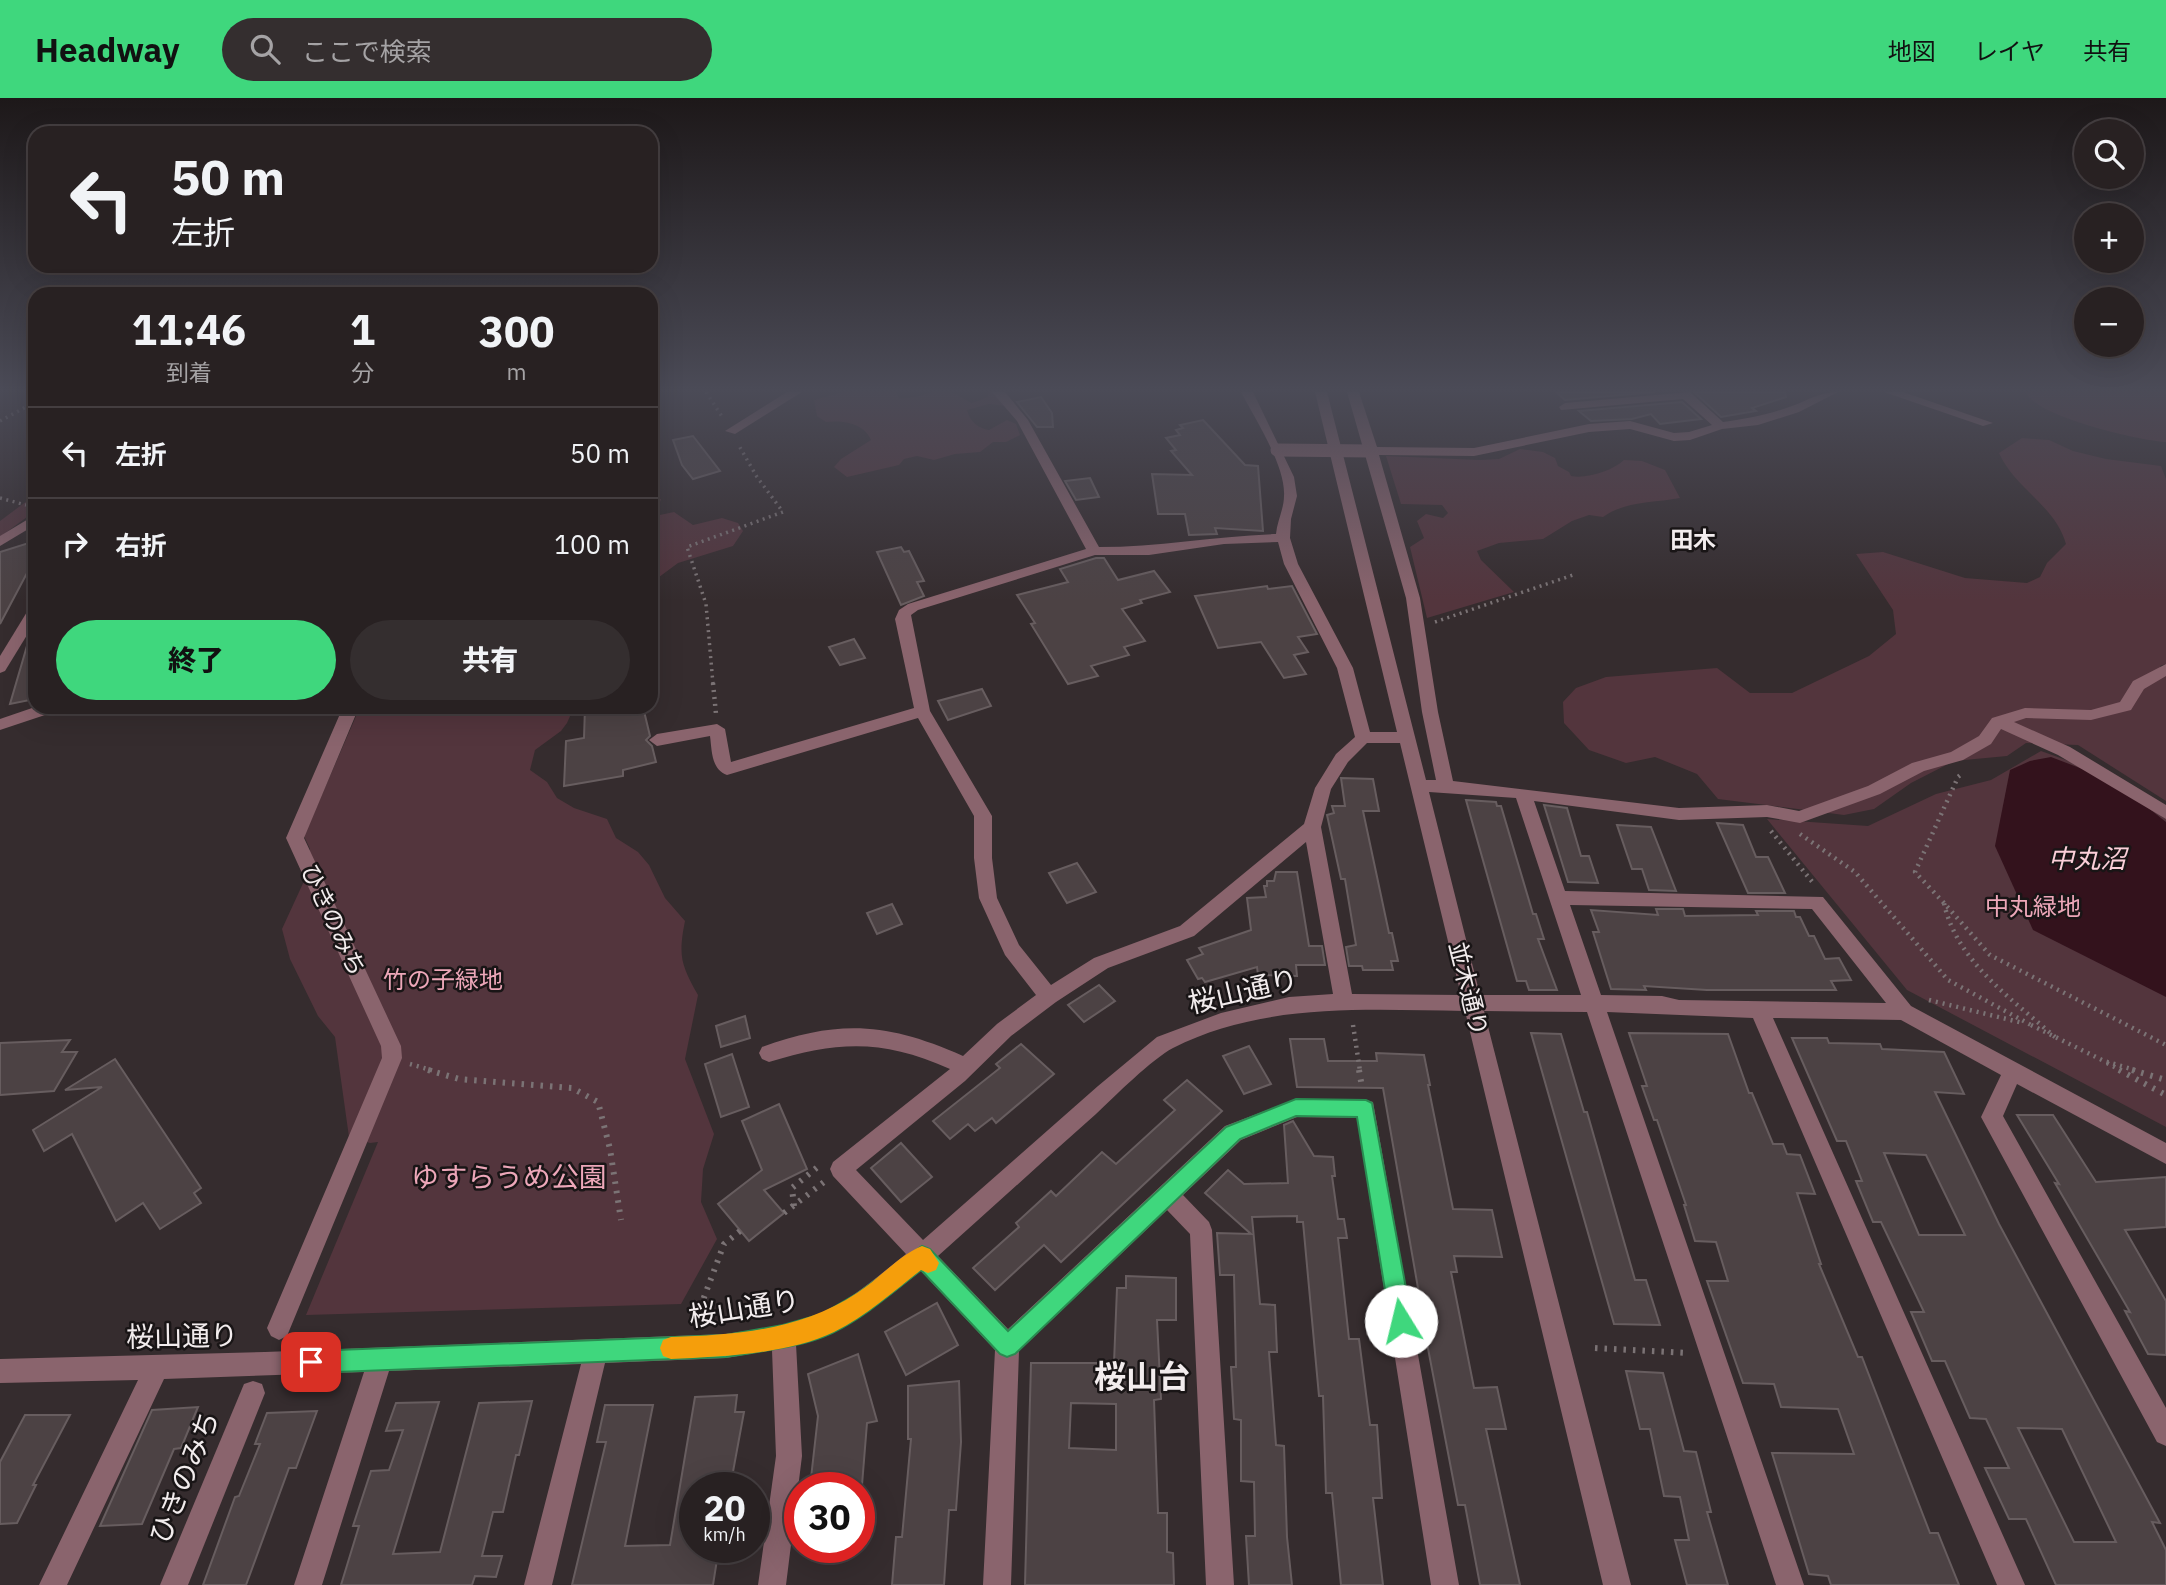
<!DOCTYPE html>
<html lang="ja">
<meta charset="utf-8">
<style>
body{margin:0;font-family:"IBM Plex Sans","Noto Sans JP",sans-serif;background:#342e2f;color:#f1f3f6;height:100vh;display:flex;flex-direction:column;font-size:26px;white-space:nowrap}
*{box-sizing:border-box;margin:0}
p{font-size:23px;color:#a5a3a5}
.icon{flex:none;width:38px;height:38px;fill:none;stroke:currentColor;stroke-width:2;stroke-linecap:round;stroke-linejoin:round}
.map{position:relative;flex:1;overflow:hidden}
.sheet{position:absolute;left:28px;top:189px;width:630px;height:427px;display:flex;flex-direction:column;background:#282122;border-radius:21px;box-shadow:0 7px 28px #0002,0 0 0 2px #443e40}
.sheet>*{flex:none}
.hud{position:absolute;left:28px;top:28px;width:630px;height:147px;border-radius:21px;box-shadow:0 7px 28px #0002,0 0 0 2px #443e40;background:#282122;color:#f1f3f6;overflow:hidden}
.fabs{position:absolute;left:2074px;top:21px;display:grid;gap:14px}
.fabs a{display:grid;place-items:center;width:70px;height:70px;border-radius:50%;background:#282122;box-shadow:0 7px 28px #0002,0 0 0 2px #443e40;font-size:35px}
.speed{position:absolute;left:679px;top:1374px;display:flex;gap:14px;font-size:35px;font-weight:700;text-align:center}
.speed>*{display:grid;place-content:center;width:91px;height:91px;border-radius:50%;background:#282122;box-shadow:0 7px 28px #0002,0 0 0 2px #443e40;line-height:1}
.speed small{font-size:18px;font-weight:400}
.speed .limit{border:10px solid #d22;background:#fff;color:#111}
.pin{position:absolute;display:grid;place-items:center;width:60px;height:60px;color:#fff;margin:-30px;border-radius:14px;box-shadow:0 4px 10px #0006}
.me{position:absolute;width:77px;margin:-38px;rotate:351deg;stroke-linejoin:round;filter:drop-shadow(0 0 5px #0008)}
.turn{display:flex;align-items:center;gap:24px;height:147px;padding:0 28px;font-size:32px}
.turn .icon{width:91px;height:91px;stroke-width:2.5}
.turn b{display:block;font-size:49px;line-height:60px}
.eta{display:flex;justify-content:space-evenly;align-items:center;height:119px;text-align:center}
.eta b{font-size:42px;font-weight:800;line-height:49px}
.action{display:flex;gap:14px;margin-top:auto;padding:14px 28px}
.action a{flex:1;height:80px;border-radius:42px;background:#3fd77d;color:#111;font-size:28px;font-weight:800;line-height:80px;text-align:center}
.action a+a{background:#342e2f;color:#f1f3f6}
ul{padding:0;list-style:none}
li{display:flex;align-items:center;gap:21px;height:91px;padding:0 28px;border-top:2px solid #443e40}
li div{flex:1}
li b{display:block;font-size:26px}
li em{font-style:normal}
header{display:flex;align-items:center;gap:42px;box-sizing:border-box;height:98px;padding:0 35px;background:#3fd77d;color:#111}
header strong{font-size:33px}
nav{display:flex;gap:38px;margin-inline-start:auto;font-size:24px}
.search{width:490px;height:63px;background:#342e2f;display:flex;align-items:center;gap:18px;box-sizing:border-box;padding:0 24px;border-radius:38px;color:#a5a3a5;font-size:26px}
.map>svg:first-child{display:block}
</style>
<header>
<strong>Headway</strong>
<div class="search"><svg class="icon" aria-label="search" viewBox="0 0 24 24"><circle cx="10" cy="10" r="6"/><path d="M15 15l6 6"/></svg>ここで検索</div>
<nav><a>地図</a><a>レイヤ</a><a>共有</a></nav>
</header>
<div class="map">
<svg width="2166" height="1487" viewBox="0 0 2166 1487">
<rect width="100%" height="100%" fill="#352c2e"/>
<!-- green -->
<g fill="#53353d">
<path d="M843,294H896L899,300C918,302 932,290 951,294C957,296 965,302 972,305L988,299V294H996L1007,308L989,306L967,312C970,324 978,330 989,332L1007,322L1016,326L1020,337L1006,344H993L980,354L955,356L934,362L917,358L904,361L899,367L847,379L834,369L841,361L871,342C864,325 843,322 826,324L817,318L814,302Z"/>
<path d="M2026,294H2166V344C2140,343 2034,318 2026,294Z"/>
<path d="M2022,340L2049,342L2073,353L2106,361L2161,368L2166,381V566L2160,568L2166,576V703L2078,647L2026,645L2007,658L1954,663L1911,685L1874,711L1844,717L1718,701L1697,676L1655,659L1626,665L1589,652L1564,625L1563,604L1576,590L1606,579L1717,570L1750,595H1792L1869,558L1896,536L1893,512L1856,456L1883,454L1965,480L2027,485L2040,479L2047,465L2066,446C2055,407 2015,391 1999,355Z"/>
<path d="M1520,351L1543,354L1555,360L1558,368L1569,374L1571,378C1587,381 1612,373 1624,362L1642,363L1665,372L1680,400C1654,405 1625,403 1603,419L1589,417L1572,423L1543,441L1499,445L1477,453L1481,462L1514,494L1427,520L1410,449L1424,440L1417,423L1426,416L1443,420L1448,415L1442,407L1401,406L1386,358L1480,362L1499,361Z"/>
<path d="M35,397V413L0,439V423Z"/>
<path d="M651,400L661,401L655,418L674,414L693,427L722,420L738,425L743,433L733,448L678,465L651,485Z"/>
<path d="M360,609H574L567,625L561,633L535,652L530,672L547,684L557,700L574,710L607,721L616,740L638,754L649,767L665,800L685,823C678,858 681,867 698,897L685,961L714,1036L703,1071L701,1104L717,1141L681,1206L306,1217L378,1044L370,1045L349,1039L335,939L318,918L290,861L282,831L305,781L310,751L304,738Z"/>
<path d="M2041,653L2094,672L2166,713V1029L1907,892L1767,721L1868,728L1936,696L1991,682Z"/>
</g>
<!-- water -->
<path fill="#33121c" d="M2051,659L2085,672L2127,693L2166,724V899L2033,832L1995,748L2010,672L2030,663Z"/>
<!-- building -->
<g fill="#4c4244" stroke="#675d5f" stroke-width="2" fill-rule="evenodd">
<path d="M1556,294H1655L1565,302Z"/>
<path d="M1694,294H1785L1786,299L1752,310L1756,313L1721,319Z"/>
<path d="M1041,299L1052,315L1053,329H1037L1017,304Z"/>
<path d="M1682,304L1701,321L1660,326L1651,316L1632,321L1591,323L1579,313Z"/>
<path d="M1203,322L1245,367L1258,368L1263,433L1215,430L1217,436L1189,437L1185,416H1158L1152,376L1192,377L1171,353L1176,352L1166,340L1180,337L1176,332L1183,330L1180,327Z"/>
<path d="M693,338L720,373L693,381L682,367L673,342Z"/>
<path d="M1090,380L1099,399L1076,402L1065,383Z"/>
<path d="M35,443V460L0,526V454Z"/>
<path d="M901,449L904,454L909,453L924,483L917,484L924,498L901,507L877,454Z"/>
<path d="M1096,460H1104L1118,482L1154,473L1170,494L1140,502L1142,505L1122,511L1145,543L1124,549L1129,557L1091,568L1098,578L1068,586L1031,526L1035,525L1017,497L1068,484L1060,471Z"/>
<path d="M1267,488L1268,491L1292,488L1317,536L1298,539L1308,554L1294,557L1306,576L1284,580L1261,544L1218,550L1195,498Z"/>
<path d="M29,541H35V601L10,606Z"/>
<path d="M854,541L865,560L840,567L829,549Z"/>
<path d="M982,591L991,608L948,622L938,603Z"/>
<path d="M585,609H643L650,638L646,642L652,648L656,664L623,672V678L564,688L566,643L584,640Z"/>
<path d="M1341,680L1373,681L1379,713H1363L1389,835H1392L1398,863H1391L1393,872H1363L1362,868H1349L1346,849L1356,847L1345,781H1341L1327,717L1334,715L1332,708H1345Z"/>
<path d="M1466,702L1496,704L1497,708H1501L1533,816H1536L1544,841H1538L1557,892H1529L1526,883H1517Z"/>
<path d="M1544,707L1567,710L1581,758H1589L1598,785L1568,784Z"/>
<path d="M1717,725L1743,727L1756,759H1768L1785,795H1748Z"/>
<path d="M1617,727L1651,729L1676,793L1649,792L1642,771H1632Z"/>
<path d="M1077,765L1096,794L1067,805L1049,775Z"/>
<path d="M1276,774H1297L1309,848H1322L1325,867H1296L1297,878L1258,877L1257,869L1205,884L1202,880L1198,881L1187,862L1203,856L1199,850L1251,832L1247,800L1266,799L1264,788H1267V783H1274Z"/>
<path d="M892,806L902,826L877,836L867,815Z"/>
<path d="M1656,811H1683L1685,818L1758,817L1756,813H1794L1796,819H1800L1809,838H1814L1825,861L1839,860L1851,882L1831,883L1836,892H1707L1644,888L1646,892L1611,891L1593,834H1599L1591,812L1658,817Z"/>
<path d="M1099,887L1115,903L1084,924L1068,907Z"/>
<path d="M745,918L750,940L721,949L716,928Z"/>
<path d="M1531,935L1561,936L1584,1014H1587L1635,1182H1646L1660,1227L1614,1226Z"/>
<path d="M1629,935L1728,936L1749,995H1752L1773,1046H1783L1787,1056L1800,1057L1815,1096L1797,1095L1821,1166H1819L1858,1259H1862L1930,1435H1938L1959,1487H1831L1828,1478L1809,1476L1772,1355L1854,1356L1838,1311L1781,1309L1774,1286L1743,1285L1707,1183H1728L1716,1144L1695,1143L1684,1107H1686L1657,1022H1654L1642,988H1647Z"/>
<path d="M1792,940H1827L1829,945L1880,946L1882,951L1944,954L1964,996L1935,994L1999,1126L2160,1425L2152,1424L2166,1452V1487H2056L2026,1421H2009L1985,1370H2009L1986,1321L1970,1320L1945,1263H1932L1911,1214H1924L1881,1124H1873L1856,1083H1862L1846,1043H1837ZM1884,1055L1926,1057L1965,1137H1919ZM2018,1330L2062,1331L2116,1444H2074Z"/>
<path d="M1290,941H1324L1328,963H1377L1376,955L1424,957L1430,987H1428L1453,1111L1492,1112L1502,1159L1454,1158L1457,1174H1451L1474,1290L1497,1289L1506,1331H1486L1520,1487H1480L1465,1407H1458L1426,1240H1423L1415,1190H1418L1383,990L1297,989Z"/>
<path d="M70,942L62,954H77L54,993L0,997V945Z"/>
<path d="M1021,946L1054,976L996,1025L992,1020L975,1033L968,1026L950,1041L933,1023L1000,970L996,966Z"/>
<path d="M1249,948L1271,986L1244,996L1223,958Z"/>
<path d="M732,956L749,1009L721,1019L705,966Z"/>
<path d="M115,961L201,1090L194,1095L201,1105L160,1131L143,1105L116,1123L72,1036L44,1053L33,1032L102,989L65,992Z"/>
<path d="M1187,982L1222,1013L1061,1164L1044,1147L995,1192L973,1170L1019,1129L1016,1125L1051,1093L1056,1098L1102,1054L1116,1066L1175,1012L1164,1002Z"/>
<path d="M779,1006L807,1071L764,1092L784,1115L749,1143L718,1106L762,1072L742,1023Z"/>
<path d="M2017,1017H2053L2096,1084L2166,1079V1129L2125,1132L2166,1203V1257L2148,1256L2125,1213L2130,1214L2055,1085L2059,1086Z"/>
<path d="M1293,1023L1314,1058L1333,1059L1335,1078H1332L1338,1121H1344L1347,1140H1338L1349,1241H1359L1370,1327H1377L1382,1400H1373L1383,1487H1341L1332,1395H1326L1323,1298H1319L1303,1124H1297V1118L1252,1119L1260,1206L1275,1207L1277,1254H1269L1276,1347L1284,1348L1287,1439L1292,1487H1249L1246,1438H1255L1254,1384L1241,1383V1322L1234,1321L1231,1269H1236L1234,1177H1220L1217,1135L1251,1136L1205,1095L1228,1072L1244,1086L1288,1085L1284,1027Z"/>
<path d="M901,1045L932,1079L901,1104L871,1070Z"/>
<path d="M1126,1178L1176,1180V1222H1157L1161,1301L1154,1302L1158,1415H1167V1454L1173,1455L1174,1487H1025L1031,1265H1114L1117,1190H1126ZM1071,1305L1116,1306V1352L1069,1350Z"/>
<path d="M937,1205L958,1247L906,1277L885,1234Z"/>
<path d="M858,1256L877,1323L867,1325L862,1387L810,1389L818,1318L808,1276Z"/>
<path d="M1626,1273L1663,1275L1684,1353L1696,1354L1711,1414H1707L1728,1487H1687L1675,1442H1689L1680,1399L1664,1398L1650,1331H1640Z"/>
<path d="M959,1283L961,1344L956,1412H949L944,1487H892L896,1439H902L911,1341H908V1288Z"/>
<path d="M737,1297L735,1314H744L730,1390H695V1449H719L713,1487H572L606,1344H597L605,1307H653L625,1448L670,1447L695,1299Z"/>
<path d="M532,1303L519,1357H516L503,1414H493L482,1458H502L496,1479L475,1478L472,1487H341L359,1428H353L371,1373L389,1372L403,1332L386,1333L396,1305L439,1304L393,1456L440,1454L479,1305Z"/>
<path d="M198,1309L181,1350L174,1351L142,1426L100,1428L152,1312Z"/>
<path d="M317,1313L296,1370H289L246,1487H203L235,1399L239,1398L260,1346H255L267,1315Z"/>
<path d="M25,1317H70L33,1387H36L17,1425L0,1426V1364Z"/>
</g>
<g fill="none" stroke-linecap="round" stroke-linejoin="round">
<!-- path-far2 -->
<g stroke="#7b7375" stroke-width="3.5" stroke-dasharray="2 4.5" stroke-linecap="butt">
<path d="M706,294L723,320"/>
<path d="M0,323L35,304"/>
<path d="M0,400L26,407"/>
<path d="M1435,524L1576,476"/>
<path d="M713,586L706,506L687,449L783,414L757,379L738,346"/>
</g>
<!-- path-far1 -->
<g stroke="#7b7375" stroke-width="4.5" stroke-dasharray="2 5" stroke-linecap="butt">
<path d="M713,585L716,616"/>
<path d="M1771,733L1814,786"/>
<path d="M1800,736L1855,774L1948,882L2031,927"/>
<path d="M1944,805L1915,774L1958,679L1963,675"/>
<path d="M1929,902L2023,925"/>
<path d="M1353,927L1360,973"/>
<path d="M2031,927L2104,963L2138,973"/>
<path d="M2055,939C2013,902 1956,863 1944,805L1990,857L2166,947"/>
<path d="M2107,965L2122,973"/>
<path d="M410,966L434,973"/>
</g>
<!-- path -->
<g stroke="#7b7375" stroke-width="6" stroke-dasharray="2.5 7" stroke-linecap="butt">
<path d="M428,972L459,981L572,990L598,1004L610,1051L621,1122"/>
<path d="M1359,972L1362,989"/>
<path d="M2119,972L2166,997"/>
<path d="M2132,972L2166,982"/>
<path d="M794,1108L792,1090L820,1067"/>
<path d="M784,1115L824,1084"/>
<path d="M697,1218L724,1146L740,1133"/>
<path d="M1595,1250L1688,1255"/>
</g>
<!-- minor -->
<g fill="#8a646d" fill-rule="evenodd">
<path d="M787,294H802L735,336L725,333Z"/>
<path d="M992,294H1005L1028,322L1099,449C1158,449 1217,438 1276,436C1277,423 1284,411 1284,398C1286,368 1255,321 1241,294H1253L1294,379L1297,398L1291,421L1290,440L1298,466L1353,570L1370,634H1397L1315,294H1327L1426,682H1436L1422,614L1406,500L1347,294H1359L1377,349L1474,350L1589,326L1630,323L1674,335L1689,334L1712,327L1683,301L1561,312L1559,309L1565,305L1690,294L1723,324C1746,321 1767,317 1789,309C1807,303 1819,294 1838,294L1799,314L1758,327L1722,331L1690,342L1674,343L1630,331L1589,334L1474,358L1379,357L1420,500L1438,614L1453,683L1679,710L1767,707L1799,713L1868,688L1912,665L1951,654L1979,638L1992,620L2025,610L2091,612L2120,604L2133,583L2166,566V578L2144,591L2131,612L2091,622L2026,620L2014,624L2070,649L2166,707V721L2058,657L2001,631L1991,646L1963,662L1924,673L1880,696L1800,725L1767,719L1679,722L1534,703L1565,793L1823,799L1911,908L2166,1045V1066L2017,986L2003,1018L2166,1310V1348L2157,1344L1981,1019L2001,977L1901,922L1773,920L2025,1487H1997L1753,920L1607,914L1804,1487H1776L1587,914L1484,913L1631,1487H1603L1465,913C1367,912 1263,904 1173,950C1152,961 1115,998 1096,1016C1043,1063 991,1111 938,1158L1008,1231L1225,1028L1296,1001L1366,1002L1373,1004L1459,1487H1431L1357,1020L1297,1019L1241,1042L1183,1097L1209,1124L1212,1132L1234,1487H1206L1190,1136L1167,1112L1019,1253L1011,1487H983L995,1252L921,1173C879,1206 849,1231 796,1246L802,1358L786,1487H758L776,1358L772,1252L726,1260L605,1265L552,1487H524L581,1266L389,1273L322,1487H294L364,1274L164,1281L67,1487H39L138,1282L0,1285V1261L265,1254L726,1236C757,1231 792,1228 821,1215C852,1202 879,1177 906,1156L833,1078L830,1071L833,1064L950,971C882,941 839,943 769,964L762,961L759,955L762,949C840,921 888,925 963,958L997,926L1036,897L1005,857L979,800L974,760V718L918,620L727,677C711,671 712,653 710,638L657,648L649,642L657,636L717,626L725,631L731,664L914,610L895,521L899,512L908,506L1086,451L1017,323ZM1278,444L1284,466L1337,570L1355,639L1336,656L1315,690L1304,726L1180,828L1094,860L1051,887L1019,847L997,800L992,760V718L930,613L911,517L918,512L1095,457H1149L1224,446ZM1367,645H1400L1461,897L1352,896L1321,729L1331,691L1348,664ZM1429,694L1516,700L1581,897H1480ZM1306,744L1333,896L1289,899L1221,915L1157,939L1098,988L923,1142L856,1072L965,983L1011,938L1056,904L1108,870L1194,838ZM1570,807L1812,811L1886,905L1679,902L1662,898L1601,897Z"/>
<path d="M1884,294H1903L1993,325L1983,328Z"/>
<path d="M35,417V427L0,448V438Z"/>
<path d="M35,508V524L5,573L0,575V558L30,509Z"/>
<path d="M35,609H59L57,613L0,632V621Z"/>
<path d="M343,609H359L304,740L401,948L402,960L287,1238L279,1242L271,1238L267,1230L382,960L381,948L286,740Z"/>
<path d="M253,1283L262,1286L265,1295L188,1487H160L244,1286Z"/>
</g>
<!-- minor-bridge -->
<path stroke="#8a646d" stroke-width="13" d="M1277,352L1372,353"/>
</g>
<!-- sky -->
<linearGradient id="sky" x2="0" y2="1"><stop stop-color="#1d1819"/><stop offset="0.58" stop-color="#4b4b57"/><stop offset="1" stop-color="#4b4b57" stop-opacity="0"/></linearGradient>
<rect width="2166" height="503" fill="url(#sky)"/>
<!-- route -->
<path fill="#3fd77d" stroke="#298c51" stroke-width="2" d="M1296,1001L1366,1002L1372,1005L1412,1223L1409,1230L1401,1233L1393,1230L1390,1223L1357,1019L1296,1018L1240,1041L1015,1256L1007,1259L1000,1256L921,1172C893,1194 865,1219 832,1235C800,1250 760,1253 726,1259L311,1275L303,1272L300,1264L303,1256L311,1253L726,1237L783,1227L822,1216L858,1195L922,1148L930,1151L1008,1233L1226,1029Z"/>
<!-- slow -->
<path fill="#f59e0b" d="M922,1148L930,1151L939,1165L936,1172L928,1175L921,1172C893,1194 866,1218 834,1234C789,1256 720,1259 671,1261L663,1258L660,1250L663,1242L671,1239C736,1237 801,1232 857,1195C879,1181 898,1158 922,1148Z"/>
<g text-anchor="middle" stroke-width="5" stroke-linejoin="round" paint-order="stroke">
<!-- far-quarter labels -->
<g font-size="23" font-weight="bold" fill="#f2eced" stroke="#191516">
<text x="1693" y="450">田木</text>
</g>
<!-- park labels -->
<g font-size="24" fill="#eda7b9" stroke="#191516">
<text x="2033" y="817">中丸緑地</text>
<text x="443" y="890">竹の子緑地</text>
</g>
<!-- street labels -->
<g font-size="24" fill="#f2eced" stroke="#191516">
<text transform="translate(333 822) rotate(65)" y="8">ひきのみち</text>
<text transform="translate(1468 891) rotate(76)" y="8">並木通り</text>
</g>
<!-- water labels -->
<g font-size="26" font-style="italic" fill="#fbcfd9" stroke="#191516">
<text x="2087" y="770">中丸沼</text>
</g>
<!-- near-street labels -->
<g font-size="28" fill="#f2eced" stroke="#191516">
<text transform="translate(1243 893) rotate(-13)" y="10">桜山通り</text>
<text transform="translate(744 1210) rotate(-9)" y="10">桜山通り</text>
<text transform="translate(182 1238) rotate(-1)" y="10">桜山通り</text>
<text transform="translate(184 1379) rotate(-68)" y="10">ひきのみち</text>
</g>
<!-- near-park labels -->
<g font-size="28" fill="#eda7b9" stroke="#191516">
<text x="509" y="1089">ゆすらうめ公園</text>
</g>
<!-- near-neighbourhood labels -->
<g font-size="32" font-weight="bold" fill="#f2eced" stroke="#191516">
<text x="1142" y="1290">桜山台</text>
</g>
</g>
</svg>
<div class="fabs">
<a><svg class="icon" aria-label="search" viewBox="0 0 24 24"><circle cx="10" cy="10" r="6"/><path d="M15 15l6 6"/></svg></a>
<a>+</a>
<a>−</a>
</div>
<div class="speed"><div>20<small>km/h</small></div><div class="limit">30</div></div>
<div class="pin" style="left:311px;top:1264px;background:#d93025"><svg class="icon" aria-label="arrive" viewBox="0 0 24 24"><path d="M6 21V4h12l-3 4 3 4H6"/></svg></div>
<svg class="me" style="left:1401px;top:1223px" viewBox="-20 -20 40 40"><circle r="19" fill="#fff"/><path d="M0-13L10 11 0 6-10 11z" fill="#3fd77d"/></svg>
<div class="hud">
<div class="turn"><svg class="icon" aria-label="left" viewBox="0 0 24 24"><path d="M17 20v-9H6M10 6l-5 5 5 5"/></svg><div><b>50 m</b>左折</div></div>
</div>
<section class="sheet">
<div class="eta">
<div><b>11:46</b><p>到着</p></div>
<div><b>1</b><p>分</p></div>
<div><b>300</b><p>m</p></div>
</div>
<ul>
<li><svg class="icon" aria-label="left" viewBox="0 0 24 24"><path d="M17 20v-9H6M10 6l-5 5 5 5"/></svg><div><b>左折</b></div><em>50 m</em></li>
<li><svg class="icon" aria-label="right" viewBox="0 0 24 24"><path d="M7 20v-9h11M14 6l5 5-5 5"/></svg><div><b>右折</b></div><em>100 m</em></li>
</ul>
<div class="action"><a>終了</a><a>共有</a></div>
</section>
</div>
